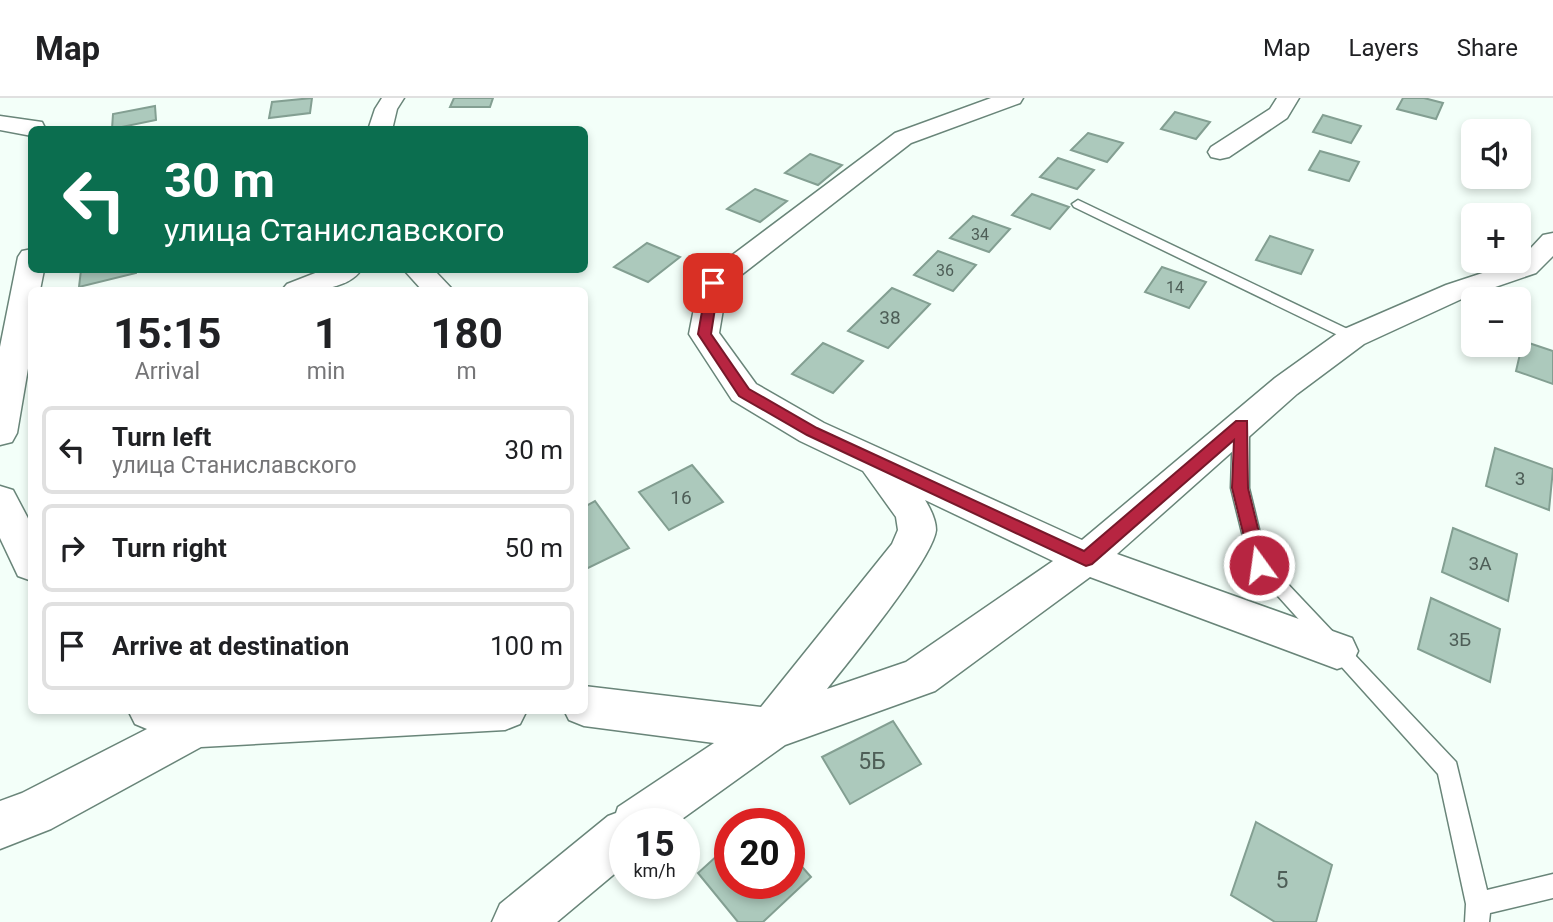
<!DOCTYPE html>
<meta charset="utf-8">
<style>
body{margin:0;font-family:Roboto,sans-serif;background:#f2f2f2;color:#202124;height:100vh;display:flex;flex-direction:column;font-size:26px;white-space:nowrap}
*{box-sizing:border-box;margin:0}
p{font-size:23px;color:#757577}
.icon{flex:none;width:38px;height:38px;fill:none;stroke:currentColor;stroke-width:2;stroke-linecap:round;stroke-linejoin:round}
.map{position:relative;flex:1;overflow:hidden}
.sheet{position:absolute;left:28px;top:189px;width:560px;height:427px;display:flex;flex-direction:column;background:#fff;border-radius:10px;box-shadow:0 4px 10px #0003}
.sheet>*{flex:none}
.hud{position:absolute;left:28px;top:28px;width:560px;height:147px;border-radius:10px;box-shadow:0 4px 10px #0003;background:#0b6e4f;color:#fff;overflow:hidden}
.tools{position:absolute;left:1461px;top:21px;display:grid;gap:14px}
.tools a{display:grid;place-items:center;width:70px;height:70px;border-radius:10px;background:#fff;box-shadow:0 4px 10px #0003;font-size:35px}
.speed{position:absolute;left:609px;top:710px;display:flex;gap:14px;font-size:35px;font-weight:700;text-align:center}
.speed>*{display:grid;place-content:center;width:91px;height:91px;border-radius:50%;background:#fff;box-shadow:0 4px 10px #0003;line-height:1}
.speed small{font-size:18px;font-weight:400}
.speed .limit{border:10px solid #d22;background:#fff;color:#111}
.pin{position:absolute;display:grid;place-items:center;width:60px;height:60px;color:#fff;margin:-30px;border-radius:14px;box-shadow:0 4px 10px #0006}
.me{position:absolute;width:77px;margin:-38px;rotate:346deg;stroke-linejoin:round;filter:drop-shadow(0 0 5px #0008)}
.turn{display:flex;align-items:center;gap:24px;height:147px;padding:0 21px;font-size:32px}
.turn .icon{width:91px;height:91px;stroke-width:2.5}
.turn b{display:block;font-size:49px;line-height:60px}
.eta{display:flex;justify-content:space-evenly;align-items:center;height:119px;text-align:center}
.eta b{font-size:42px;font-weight:700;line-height:49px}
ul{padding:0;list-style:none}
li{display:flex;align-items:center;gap:21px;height:88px;margin:0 14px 10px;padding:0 7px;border:4px solid #e0e0e0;border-radius:10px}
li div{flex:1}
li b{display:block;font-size:26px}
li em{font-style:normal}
header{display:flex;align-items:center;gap:42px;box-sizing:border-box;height:98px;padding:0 35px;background:#fff;border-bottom:2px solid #e0e0e0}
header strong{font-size:33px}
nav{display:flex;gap:38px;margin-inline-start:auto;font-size:24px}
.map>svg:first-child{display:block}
</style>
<header>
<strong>Map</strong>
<nav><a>Map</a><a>Layers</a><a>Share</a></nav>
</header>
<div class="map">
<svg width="1553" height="824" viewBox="0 0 1553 824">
<rect width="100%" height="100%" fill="#f3fff9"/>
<!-- building -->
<g fill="#acc9bc" stroke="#839f92" stroke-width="2">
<path d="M312,0L310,15L269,20L272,4Z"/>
<path d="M454,0H493L490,9H450Z"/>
<path d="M1403,0H1424L1443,5L1436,21L1397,11Z"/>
<path d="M155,8L156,22L112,31L113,16Z"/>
<path d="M1175,14L1210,24L1196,41L1161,31Z"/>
<path d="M1323,17L1361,28L1351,45L1313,34Z"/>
<path d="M1088,35L1123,45L1107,64L1071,52Z"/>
<path d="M1320,53L1359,64L1349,83L1309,72Z"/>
<path d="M810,56L842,67L818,87L785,75Z"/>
<path d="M1058,60L1094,72L1077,91L1040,79Z"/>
<path d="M755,91L787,103L760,124L727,111Z"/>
<path d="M1032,96L1069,109L1050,131L1012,117Z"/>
<path d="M973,118L1010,131L989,154L950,140Z"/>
<path d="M1270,138L1313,152L1301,176L1256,162Z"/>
<path d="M647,145L680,159L648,184L614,169Z"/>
<path d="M938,153L976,167L953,193L914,177Z"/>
<path d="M1162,169L1206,184L1189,210L1145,194Z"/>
<path d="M81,172H136V175L79,189Z"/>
<path d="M892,190L930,206L888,250L848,233Z"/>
<path d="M1523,243L1553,253V286L1516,273Z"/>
<path d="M823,245L863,263L833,295L792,276Z"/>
<path d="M1495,350L1553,371L1549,412L1486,388Z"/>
<path d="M692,367L723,404L669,432L639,394Z"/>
<path d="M595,403L629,450L584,472V409Z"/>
<path d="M1453,430L1517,456L1508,503L1442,474Z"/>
<path d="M1431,500L1500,531L1490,584L1418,551Z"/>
<path d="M893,623L921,666L850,706L822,659Z"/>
<path d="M1256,724L1332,767L1316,824H1275L1231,797Z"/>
<path d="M730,746V786H789V754L811,779L763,824H738L698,775Z"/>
</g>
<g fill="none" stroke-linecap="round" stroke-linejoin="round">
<defs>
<g id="service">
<path d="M1078,102L1358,236L1360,239L1353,244L1348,242L1074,109L1072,106Z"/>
<path d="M1241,321L1249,327V390L1267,464L1456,664L1487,792L1553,776V800L1490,815L1489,824H1465L1466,806L1438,676L1250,467L1231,390L1233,327Z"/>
</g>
<g id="minor">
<path d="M382,0H404L397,11L392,32H368L375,11Z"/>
<path d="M991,0H1023L1020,5L911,45L727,188L719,235L756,286L824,325L1082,442L1275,280L1342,232L1446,187L1519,163L1543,137L1553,135V158L1536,175L1466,199L1364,246L1297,296L1117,456L1352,540L1358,553L1352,566L1337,571L1090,479L935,593L785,647L675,726H625V767L557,824H492L500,806L608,718L616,715L618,709L714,645L584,628L569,622L564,612H584V588L761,609L892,446L898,432L896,419L863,373L800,343L732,302L689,236L699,185L703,179L895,35ZM925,402L1053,463L906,564L827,591C849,563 933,461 936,432C936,422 930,410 925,402Z"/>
<path d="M1277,0H1299L1287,20L1229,59L1220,61L1211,59L1208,54L1211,49L1270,11Z"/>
<path d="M0,18L42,24L46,32H32V38L0,32Z"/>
<path d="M32,151V172H44L40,192H32V247L17,335L12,344L0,347V249L18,159L22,153Z"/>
<path d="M323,172H361C347,193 305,194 282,192L287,186Z"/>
<path d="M404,172H434L453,192H422Z"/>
<path d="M0,388L13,392L32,428V483L18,478L0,440Z"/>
<path d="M128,612H527L520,626L505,632L201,649L51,731L0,751V703L22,695L147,631L135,626Z"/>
</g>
</defs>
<!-- service casing -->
<use href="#service" stroke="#698579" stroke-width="3"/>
<!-- minor casing -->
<use href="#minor" stroke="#698579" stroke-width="3"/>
<!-- service -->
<use href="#service" fill="#fff" fill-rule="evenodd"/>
<!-- minor -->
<use href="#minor" fill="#fff" fill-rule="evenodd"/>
</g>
<!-- route -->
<path fill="#b72541" stroke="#77182a" stroke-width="2" d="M713,181L719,185L711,236L749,291L817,330L1084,453L1236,323H1247L1248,390L1267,467L1265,471H1253L1251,467L1232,390L1234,342L1092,466L1086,468L807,337L739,298L698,236L707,185Z"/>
<g text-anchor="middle" stroke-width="6" stroke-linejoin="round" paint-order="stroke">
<!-- far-number labels -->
<g font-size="16" fill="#4e5e57">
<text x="980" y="142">34</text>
<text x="945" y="178">36</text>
<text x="1175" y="195">14</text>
</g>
<!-- number labels -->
<g font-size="19" fill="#4e5e57">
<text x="890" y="226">38</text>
<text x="1520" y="387">3</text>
<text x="681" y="406">16</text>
<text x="1480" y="472">3А</text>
<text x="1460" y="548">3Б</text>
</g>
<!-- near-number labels -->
<g font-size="23" fill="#4e5e57">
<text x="872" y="671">5Б</text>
<text x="1282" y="790">5</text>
</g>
</g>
</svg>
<div class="tools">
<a><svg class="icon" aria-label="sound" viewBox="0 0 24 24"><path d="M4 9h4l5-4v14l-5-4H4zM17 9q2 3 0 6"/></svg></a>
<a>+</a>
<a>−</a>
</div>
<div class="speed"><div>15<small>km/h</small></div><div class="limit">20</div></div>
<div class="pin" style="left:713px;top:185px;background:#d93025"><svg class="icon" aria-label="arrive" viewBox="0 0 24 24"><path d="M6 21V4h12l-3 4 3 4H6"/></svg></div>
<svg class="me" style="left:1259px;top:467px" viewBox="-20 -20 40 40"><circle r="17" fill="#b72541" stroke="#fff" stroke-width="3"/><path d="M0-11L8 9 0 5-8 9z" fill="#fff"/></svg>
<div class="hud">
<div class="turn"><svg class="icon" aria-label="left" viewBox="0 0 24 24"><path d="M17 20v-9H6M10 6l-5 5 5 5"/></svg><div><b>30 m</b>улица Станиславского</div></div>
</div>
<section class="sheet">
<div class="eta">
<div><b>15:15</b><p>Arrival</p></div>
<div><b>1</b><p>min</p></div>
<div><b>180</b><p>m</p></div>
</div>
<ul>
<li><svg class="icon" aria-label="left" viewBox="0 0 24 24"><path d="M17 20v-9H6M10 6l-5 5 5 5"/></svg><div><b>Turn left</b><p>улица Станиславского</p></div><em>30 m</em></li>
<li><svg class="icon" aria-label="right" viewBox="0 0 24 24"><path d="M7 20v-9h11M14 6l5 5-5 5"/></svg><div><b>Turn right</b></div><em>50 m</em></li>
<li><svg class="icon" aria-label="arrive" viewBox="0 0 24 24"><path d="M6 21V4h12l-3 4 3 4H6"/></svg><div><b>Arrive at destination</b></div><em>100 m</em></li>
</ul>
</section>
</div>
